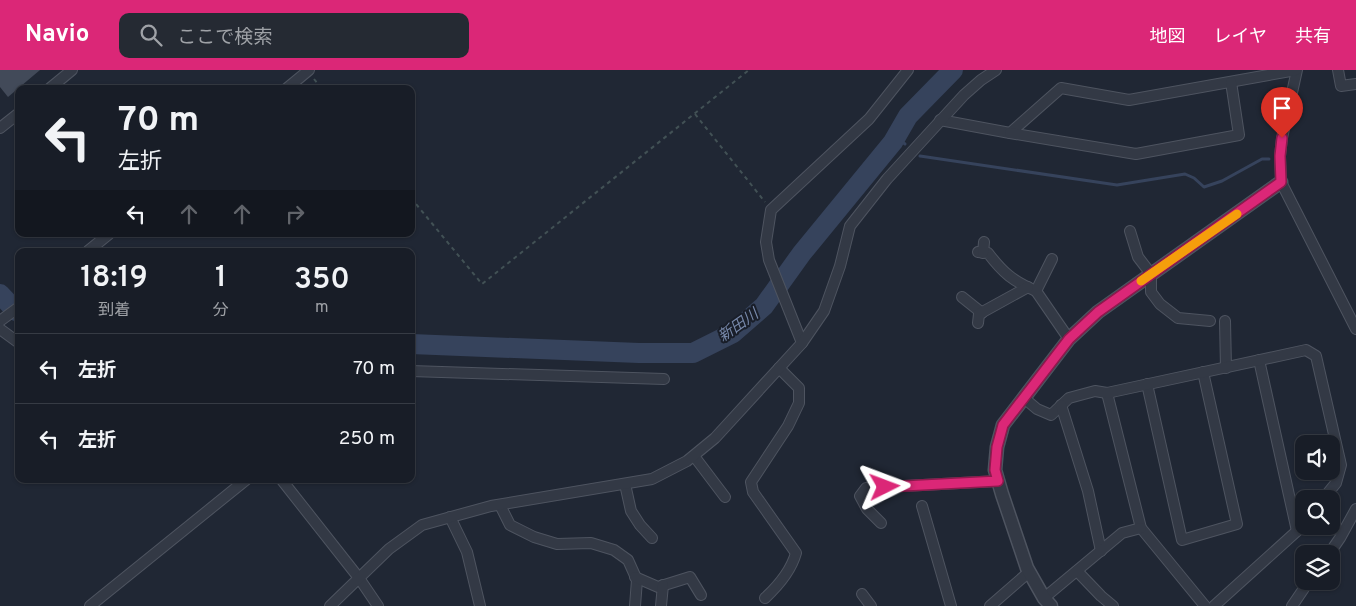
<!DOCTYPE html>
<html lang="ja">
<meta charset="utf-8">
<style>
body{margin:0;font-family:Overpass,"Noto Sans JP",sans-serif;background:#252a33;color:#f1f3f6;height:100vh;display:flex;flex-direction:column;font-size:19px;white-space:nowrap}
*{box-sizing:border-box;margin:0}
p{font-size:16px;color:#9fa2a7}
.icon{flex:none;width:28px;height:28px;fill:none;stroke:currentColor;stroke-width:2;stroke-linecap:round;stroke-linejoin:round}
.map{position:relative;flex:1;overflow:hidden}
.details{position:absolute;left:15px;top:178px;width:400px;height:235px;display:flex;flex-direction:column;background:#181d27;border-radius:10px;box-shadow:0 1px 4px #0004,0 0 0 1px #363b44}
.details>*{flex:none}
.guide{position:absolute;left:15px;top:15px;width:400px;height:152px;border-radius:10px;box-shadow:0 1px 4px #0004,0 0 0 1px #363b44;background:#181d27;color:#f1f3f6;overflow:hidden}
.tools{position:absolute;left:1295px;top:365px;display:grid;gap:10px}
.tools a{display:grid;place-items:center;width:45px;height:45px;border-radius:10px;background:#181d27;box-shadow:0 1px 4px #0004,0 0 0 1px #363b44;font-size:25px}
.pin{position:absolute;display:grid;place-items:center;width:42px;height:42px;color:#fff;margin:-51px -21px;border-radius:50% 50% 50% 0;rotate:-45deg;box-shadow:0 0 5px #0007}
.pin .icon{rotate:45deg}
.me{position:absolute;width:55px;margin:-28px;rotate:87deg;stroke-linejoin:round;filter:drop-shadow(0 0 4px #0008)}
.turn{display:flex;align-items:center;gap:18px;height:105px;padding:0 20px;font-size:22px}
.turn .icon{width:65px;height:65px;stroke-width:2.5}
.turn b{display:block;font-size:35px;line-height:42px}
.lanes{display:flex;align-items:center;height:48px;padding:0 20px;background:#0003;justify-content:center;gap:25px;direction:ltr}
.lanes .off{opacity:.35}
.eta{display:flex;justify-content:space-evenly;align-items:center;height:85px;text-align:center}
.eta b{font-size:30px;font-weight:600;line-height:35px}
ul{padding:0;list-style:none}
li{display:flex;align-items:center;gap:15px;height:70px;padding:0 20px;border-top:1px solid #363b44}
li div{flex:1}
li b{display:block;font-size:19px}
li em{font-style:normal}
header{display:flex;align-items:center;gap:30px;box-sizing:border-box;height:70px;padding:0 25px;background:#db2777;color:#fff}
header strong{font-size:24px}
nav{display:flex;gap:28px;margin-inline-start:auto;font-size:18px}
.search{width:350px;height:45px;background:#252a33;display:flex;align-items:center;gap:12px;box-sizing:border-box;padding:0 18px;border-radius:10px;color:#9fa2a7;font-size:19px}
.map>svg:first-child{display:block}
</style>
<header>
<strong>Navio</strong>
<div class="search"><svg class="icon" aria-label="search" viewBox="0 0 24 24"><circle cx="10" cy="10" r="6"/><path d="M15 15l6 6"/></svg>ここで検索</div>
<nav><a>地図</a><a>レイヤ</a><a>共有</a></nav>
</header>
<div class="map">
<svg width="1356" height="536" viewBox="0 0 1356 536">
<rect width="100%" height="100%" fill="#202734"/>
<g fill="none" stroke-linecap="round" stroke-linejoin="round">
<!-- stream -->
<g stroke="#36435c" stroke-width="3">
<path d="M896,67L905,74"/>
<path d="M920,86L1117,115L1185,104L1194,108L1204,117L1222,111L1262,89H1269"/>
</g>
<!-- river -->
<g stroke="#36435c" stroke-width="20">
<path d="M0,224L16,241L19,242"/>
<path d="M411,274L639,283H693L733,263L764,236L802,183L893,72L908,46L953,0"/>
</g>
</g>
<!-- building -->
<path fill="#424a59" d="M0,0H40L8,27L0,17Z"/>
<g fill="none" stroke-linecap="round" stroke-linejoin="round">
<defs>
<g id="minor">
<path d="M1297,0L1282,68L1280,86L1281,112L1356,259"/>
<path d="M1338,0L1341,16L1356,14"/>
<path d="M49,19L72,0"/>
<path d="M286,19L309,0"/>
<path d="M940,50L1010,63L1061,18L1129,30L1296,0"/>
<path d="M0,58L19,43"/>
<path d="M1010,63L1136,84L1239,65L1231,12"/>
<path d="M1130,161L1138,187L1151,204V222L1160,234L1178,248L1210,251"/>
<path d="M88,181L109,164"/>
<path d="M978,182L988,183C1003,203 1013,211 1036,221"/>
<path d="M983,183L984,172"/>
<path d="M1052,189L1036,221L1069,269"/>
<path d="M962,227L982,243"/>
<path d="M0,251L19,237"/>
<path d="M1225,251L1226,298"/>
<path d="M978,253L979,244L1028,217"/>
<path d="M0,259L19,273"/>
<path d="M802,273L769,190L766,172L771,140L869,49L908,0"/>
<path d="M1259,290L1297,461"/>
<path d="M411,301L664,309"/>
<path d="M1147,314L1182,470L1237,454L1203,302"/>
<path d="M1107,323L1141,458L1205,536"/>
<path d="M1024,328L1037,339L1051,345L1069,328L1095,321L1107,323L1306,280L1316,286L1341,395L1336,413L1323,429"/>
<path d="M1061,335L1088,421L1101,481"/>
<path d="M694,386L725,427"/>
<path d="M281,409L359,508L378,536"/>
<path d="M625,414L631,441L640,455L652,468"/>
<path d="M500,435L510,455L534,467L557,474L591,473L614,480L628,490L637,510L635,536"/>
<path d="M922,436L951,536"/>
<path d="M450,447L467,482L480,536"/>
<path d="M881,453L867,439L860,426L866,418L998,411"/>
<path d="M1329,484L1340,468L1356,439"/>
<path d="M1077,501L1101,526L1113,536"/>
<path d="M635,507L658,517L690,507L701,525"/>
<path d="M862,524L871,536"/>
<path d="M765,528C779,515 791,501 796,483L753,422L751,412L788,356L799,333V318L779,298"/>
<path d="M1044,528L1122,463L1141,458"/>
<path d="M90,536L247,409"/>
<path d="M330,536L389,479L422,455L491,436L652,409L687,391L715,368L802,273L824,241L840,196L850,156L887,109L964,25L981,10L996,0"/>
<path d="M661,536L663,515"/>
<path d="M990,536L1029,502"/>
<path d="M1214,536L1297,461L1304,453"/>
<path d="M1292,536L1309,511"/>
</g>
<path id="tertiary" d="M1051,536L1044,528L1027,498L1002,424L995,400L997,377L1003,355L1069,269L1098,242L1281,112"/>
</defs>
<!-- minor casing -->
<use href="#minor" stroke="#4e5460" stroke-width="12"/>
<!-- tertiary casing -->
<use href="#tertiary" stroke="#4e5460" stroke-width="15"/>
<!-- path -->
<g stroke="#425155" stroke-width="2" stroke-dasharray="4 4" stroke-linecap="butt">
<path d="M314,9L322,19"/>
<path d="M695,44L765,132"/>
<path d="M411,128L482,214L749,0"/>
</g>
<!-- minor -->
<use href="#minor" stroke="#333945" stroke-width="10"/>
<!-- tertiary -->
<use href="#tertiary" stroke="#333945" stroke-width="12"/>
</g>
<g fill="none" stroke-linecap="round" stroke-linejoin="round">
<defs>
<path id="route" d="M885,417L998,411L995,400L997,377L1003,355L1069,269L1098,242L1281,112L1280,86L1282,68"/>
</defs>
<!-- route casing -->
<use href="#route" stroke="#8e194d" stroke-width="12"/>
<!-- route -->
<use href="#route" stroke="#db2777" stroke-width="9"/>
<!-- slow -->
<path stroke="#f59e0b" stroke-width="9" d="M1141,211L1237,144"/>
</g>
<g text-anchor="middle" stroke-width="4" stroke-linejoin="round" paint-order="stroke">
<!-- water labels -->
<g font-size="15" font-style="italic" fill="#7788a9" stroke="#191e29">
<text transform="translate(738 255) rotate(-35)" y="5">新田川</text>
</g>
</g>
</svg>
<div class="tools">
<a><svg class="icon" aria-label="sound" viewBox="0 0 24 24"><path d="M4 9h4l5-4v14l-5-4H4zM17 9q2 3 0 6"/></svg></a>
<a><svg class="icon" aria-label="search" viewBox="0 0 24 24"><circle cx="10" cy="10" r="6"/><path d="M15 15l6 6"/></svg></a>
<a><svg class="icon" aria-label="layers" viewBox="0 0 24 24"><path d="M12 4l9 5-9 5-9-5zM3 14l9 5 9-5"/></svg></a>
</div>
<div class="pin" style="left:1282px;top:68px;background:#d93025"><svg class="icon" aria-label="arrive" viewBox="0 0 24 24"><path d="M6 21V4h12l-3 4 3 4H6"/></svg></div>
<svg class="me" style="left:885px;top:417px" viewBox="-20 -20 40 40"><path d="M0-17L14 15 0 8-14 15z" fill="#db2777" stroke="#fff" stroke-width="4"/></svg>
<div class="guide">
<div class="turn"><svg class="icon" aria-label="left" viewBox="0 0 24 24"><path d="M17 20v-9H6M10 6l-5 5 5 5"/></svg><div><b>70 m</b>左折</div></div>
<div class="lanes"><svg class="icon" aria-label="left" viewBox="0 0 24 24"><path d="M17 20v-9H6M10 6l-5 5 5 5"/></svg><svg class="icon off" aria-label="ahead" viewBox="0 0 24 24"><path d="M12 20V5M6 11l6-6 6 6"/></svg><svg class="icon off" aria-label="ahead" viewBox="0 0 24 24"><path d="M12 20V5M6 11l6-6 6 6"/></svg><svg class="icon off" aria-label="right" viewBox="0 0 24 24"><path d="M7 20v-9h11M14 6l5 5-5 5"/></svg></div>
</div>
<section class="details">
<div class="eta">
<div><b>18:19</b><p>到着</p></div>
<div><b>1</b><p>分</p></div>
<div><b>350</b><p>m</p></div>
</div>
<ul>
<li><svg class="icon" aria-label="left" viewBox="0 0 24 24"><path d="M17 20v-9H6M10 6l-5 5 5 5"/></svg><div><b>左折</b></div><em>70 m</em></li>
<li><svg class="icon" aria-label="left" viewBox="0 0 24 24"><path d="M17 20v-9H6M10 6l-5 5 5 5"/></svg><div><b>左折</b></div><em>250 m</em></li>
</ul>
</section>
</div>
